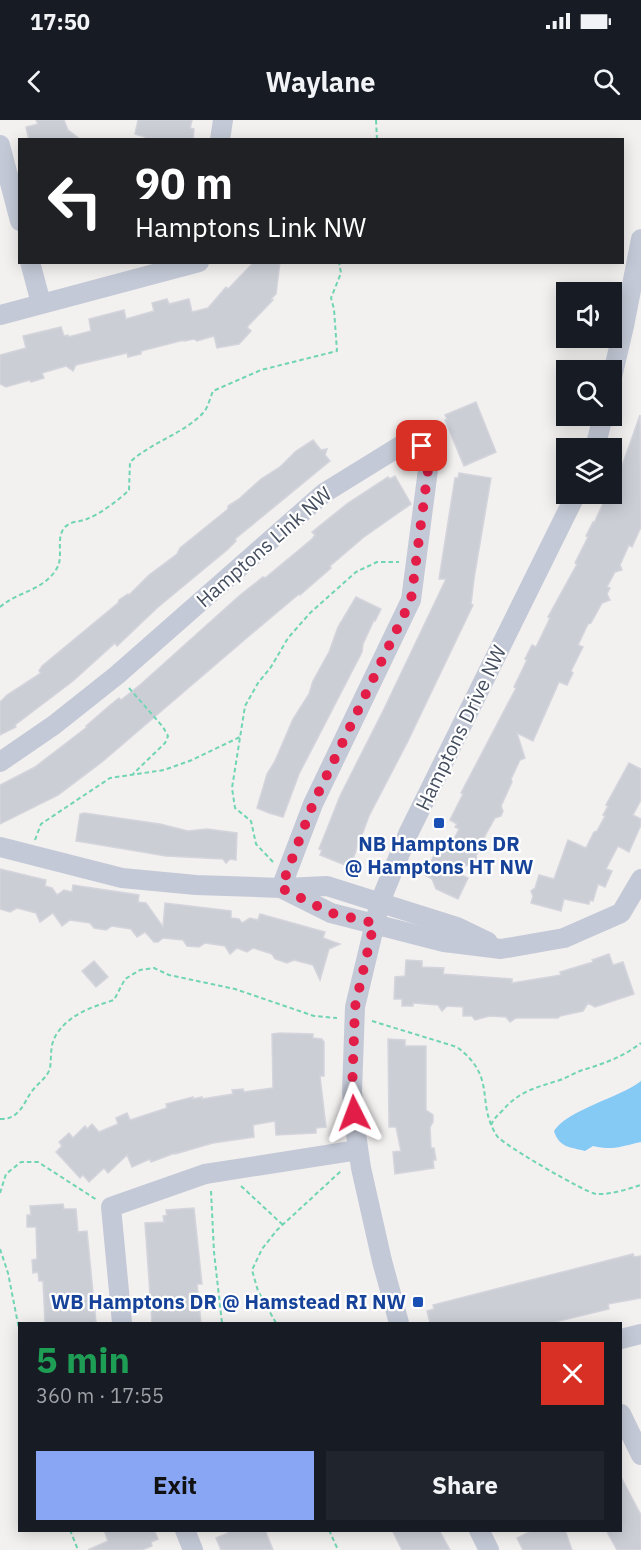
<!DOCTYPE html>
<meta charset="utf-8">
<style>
body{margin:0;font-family:"IBM Plex Sans",sans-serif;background:#20242c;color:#f1f3f6;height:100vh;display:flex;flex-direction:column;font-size:22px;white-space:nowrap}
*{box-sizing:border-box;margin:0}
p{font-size:20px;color:#9ea1a6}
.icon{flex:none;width:33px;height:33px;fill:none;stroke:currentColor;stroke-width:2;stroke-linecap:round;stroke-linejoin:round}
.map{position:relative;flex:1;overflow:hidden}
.details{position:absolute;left:18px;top:1202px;width:604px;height:210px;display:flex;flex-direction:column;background:#171b24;border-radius:0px;box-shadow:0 3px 15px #0003}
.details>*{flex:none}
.guide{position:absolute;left:18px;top:18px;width:606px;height:126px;border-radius:0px;box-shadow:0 3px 15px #0003;background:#202124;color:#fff;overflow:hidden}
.fabs{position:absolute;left:556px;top:162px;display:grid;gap:12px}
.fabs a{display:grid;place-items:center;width:66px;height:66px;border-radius:0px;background:#171b24;box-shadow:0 3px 15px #0003;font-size:30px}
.pin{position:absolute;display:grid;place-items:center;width:51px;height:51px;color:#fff;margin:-26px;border-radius:12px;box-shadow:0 3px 9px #0006}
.me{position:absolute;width:66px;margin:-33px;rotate:357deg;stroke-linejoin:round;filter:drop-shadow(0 0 4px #0008)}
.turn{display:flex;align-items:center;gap:21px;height:126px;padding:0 18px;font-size:27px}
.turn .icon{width:78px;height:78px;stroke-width:2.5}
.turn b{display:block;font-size:42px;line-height:51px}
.round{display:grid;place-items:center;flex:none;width:63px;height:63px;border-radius:0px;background:#20242c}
.head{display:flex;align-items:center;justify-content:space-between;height:102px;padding:0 18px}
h1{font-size:36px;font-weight:700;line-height:45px;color:#1e9e55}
.primary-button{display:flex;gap:12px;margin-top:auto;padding:12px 18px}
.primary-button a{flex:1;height:69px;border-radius:0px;background:#89a6f5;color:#111;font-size:24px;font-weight:700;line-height:69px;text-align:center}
.primary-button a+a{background:#20242c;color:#f1f3f6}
.status{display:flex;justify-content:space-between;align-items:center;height:42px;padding:0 30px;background:#171b24;direction:ltr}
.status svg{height:16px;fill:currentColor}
header{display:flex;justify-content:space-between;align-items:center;height:78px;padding:0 18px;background:#171b24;font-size:27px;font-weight:700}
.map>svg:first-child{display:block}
</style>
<div class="status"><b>17:50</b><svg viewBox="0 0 49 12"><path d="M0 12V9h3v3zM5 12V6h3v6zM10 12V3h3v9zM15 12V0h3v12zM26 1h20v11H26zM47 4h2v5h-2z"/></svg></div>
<header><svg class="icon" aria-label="back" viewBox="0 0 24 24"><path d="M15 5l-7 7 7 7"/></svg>Waylane<svg class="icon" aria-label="search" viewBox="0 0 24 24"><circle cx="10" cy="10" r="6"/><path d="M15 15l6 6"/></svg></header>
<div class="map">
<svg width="641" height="1430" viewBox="0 0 641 1430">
<rect width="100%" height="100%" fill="#f3f0f0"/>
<!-- water -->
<path fill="#84caf4" d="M641,961V1022C621,1026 614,1031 593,1026L585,1031C571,1027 559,1028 554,1011C567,990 619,978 641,961Z"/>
<!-- building -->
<g fill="#ccced6" stroke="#d4d5dc" stroke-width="1.5">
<path d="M36,0H64L68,10L81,20H29L26,7L38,4Z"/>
<path d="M138,0H192L190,8L194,9L193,20H144L145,17L135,14Z"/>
<path d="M254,142H280L276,174L271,179L273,180L247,207L251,211L239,224L217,228L214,216L197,221L194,219L184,221V220L141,231V234L128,237L127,233L76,245L73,251L66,246L49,251L42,253L44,258L31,262L30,260L6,267L0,264V235L26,228L23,216L61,207L64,216L68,215V217L91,211L89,199L124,190L126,199L154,191L152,183L167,179L169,184L189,179L192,192L208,188L226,167L228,169Z"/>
<path d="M476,282L496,332L464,346L445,300L447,299L445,295Z"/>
<path d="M640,295L641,407L632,427L629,425L620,445L622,450L615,452L607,467L610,468L607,474L610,480L602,483L591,503L588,504L578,525L583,527L571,551L573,553L567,565L559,562L533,621L517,613L525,638L520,640L511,659L512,662L501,686L503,691L501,696L495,698L486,714L476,736L478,742L450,750L468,758L458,779L436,769L432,759L425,755L439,724L449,729L459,709L455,707L457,704L450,700L463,674L461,673L516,568L514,567L527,540L525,539L532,525L536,527L550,498L548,497L577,444L575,443L588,417L586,416L593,402L594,403L606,377L609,379L612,374Z"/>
<path d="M313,320L321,330L327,329L325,335L330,341L235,419L236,421L227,430L157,488L117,526L115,523L73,561L15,605L16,607L0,615V582L7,575L41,553L39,551L42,546L118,483L119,480L128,474L129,475L149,455L177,434L180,428L228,389V386L239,379L261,359L280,347L296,331Z"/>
<path d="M459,353L491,358L474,459L471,484L473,485L408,621L369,696L350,747L320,735L322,730L319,729L340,676L384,589L446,459H439L455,358H458Z"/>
<path d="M395,356L411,384L364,417L330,446L331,448L300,475L299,474L249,516L102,642L58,675L0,704V665L35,647L87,607L86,606L109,586L119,578L121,580L141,564L239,476L263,457L265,458L312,419L315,415L312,412L348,383L388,357L390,359Z"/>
<path d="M356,477L381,489L375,501L374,500L363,524L362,532L299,654L283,697L269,693L257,688L267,654L275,641L293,599L309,574L313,561L329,532L338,507Z"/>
<path d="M629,643L641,649V680L633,695L641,699V705L629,732L618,726L606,749L612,751L605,767L598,764L593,781L590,780L589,784L564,779L561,791L531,783L533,776L531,771L535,768L539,755L554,759L568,720L586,728L594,712L597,711L605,696L603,695L608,686L606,685Z"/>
<path d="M84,693L160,704L188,711L207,709L237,713L236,740L230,739L226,743L223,739L166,736L76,721L80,694Z"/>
<path d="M0,749L46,760L45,766L52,768L57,775L64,770L72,772L73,765L139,775L138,782L146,783L163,807L165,783L231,791V798L239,799L242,803L250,798L258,800L260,794L325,812L323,818L340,824L329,829L320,860L313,845L294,840L287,843L275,839L272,834L253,828L247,832L237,828L230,834L225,826L205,823L199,827L187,826L183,820L163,818L158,822H154L145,812L137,817L131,809L112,806L106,810L94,808L90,803L70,800L62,806L53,793L40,802L36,793L17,788L10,792L0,789Z"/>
<path d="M609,834L613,845L623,842L634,874L595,887L588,883L583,891L560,896L558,898H516L510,902L506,897L490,896L475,900L472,896H463V887L447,886L442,891L438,885L413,883V886H402V879H394L395,857L405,856L406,840L422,841V847L444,848L443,854L512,859V863L561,855L560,852L593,842L592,840Z"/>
<path d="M94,841L108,857L96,867L82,851Z"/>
<path d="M280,913L313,914V918L322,919L324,922V956H320L326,1007L316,1008V1013L276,1015L275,1001L253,1005L254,1017L213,1023L175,1034V1033L151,1042L150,1039L132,1047L127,1035L108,1053L104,1048L89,1062L83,1055L80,1058L56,1032L62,1026L59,1022L69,1013L73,1018L85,1006L87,1009L92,1004L99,1012L118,1004L116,998L127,993L130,1000L167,988L166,984L193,977V979L202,977V979L233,974L232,970L243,969L244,972L273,968L272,914Z"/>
<path d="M388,919L405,920V926H426V990L433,995V1002L430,1007L431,1028H434L436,1040H433L434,1048L395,1054L393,1032L401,1031L396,1007H389Z"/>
<path d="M63,1084L64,1089H76L78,1112L87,1111L96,1203H45L43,1161H39L38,1152L33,1153L32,1140L37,1139L36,1107H27V1095H31L30,1086Z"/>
<path d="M194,1088L202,1164H197L201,1203H152L145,1103L164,1102L163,1096L167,1095L166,1090Z"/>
<path d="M633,1134L634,1137L641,1136V1178L608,1184L609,1189L551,1203H430L427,1191L434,1189L433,1185Z"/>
<path d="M621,1357L641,1395V1430H617L606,1410H621Z"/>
<path d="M104,1410H154L158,1419L151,1422L152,1426L142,1430H88L108,1421Z"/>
<path d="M227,1410H265L273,1430H221L216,1418L228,1413Z"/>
<path d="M392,1410H439L450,1430H402Z"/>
<path d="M533,1410H565L572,1430H523L517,1418Z"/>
</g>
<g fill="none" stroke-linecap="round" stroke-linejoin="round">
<!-- path -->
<g stroke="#70d5b4" stroke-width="2" stroke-dasharray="4.5 3" stroke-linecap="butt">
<path d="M376,0L377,20"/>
<path d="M0,487C18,471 44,471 57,448C64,436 55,418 65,407C71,401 79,402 87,399C100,394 119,380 129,370L130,342C152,322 183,314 203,293C208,288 210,278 213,271L261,250L337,231L334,189L331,178L341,153L339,142"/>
<path d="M129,568L163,607L168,616L165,623L133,654"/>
<path d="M35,720L41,704L110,658L164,650L192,640L240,617"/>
<path d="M273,742L256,724L251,701L235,688L232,668L245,586L258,563L271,547L288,518L310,493L356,452L377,442H399"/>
<path d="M372,901L457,927C498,958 475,982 497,1016C502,1024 586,1073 596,1074C611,1075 627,1069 641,1065"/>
<path d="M0,999C7,999 12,998 17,993C23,988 26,980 30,974C36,964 47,959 50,948C52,935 49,924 58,912C72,893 92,887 114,880L125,859L140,850L154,848L169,855L235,869L314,896L337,898"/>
<path d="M491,1005C494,998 498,995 503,990C519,971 538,967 560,960C569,957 577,951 586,949C606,943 624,936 641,923"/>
<path d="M241,1066L283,1105"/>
<path d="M211,1071L214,1132L222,1203"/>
<path d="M0,1073L6,1054L21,1042H38L97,1080"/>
<path d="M0,1129L8,1153L20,1214"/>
<path d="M276,1203L258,1171L252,1150L262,1129L277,1110L341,1051"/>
<path d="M70,1410L78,1430"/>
<path d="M329,1410L338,1430"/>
</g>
<!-- minor -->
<g stroke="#c3c9d6" stroke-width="20">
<path d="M220,20L223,0"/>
<path d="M0,25L20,101"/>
<path d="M30,142L41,183"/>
<path d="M0,195L199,142"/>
<path d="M612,257L624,206L641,119"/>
<path d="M595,328L603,296"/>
<path d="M0,642L54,605L117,555L324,373L405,323L422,326L429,342L411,480L313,684L281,768L196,765L122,758L0,727"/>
<path d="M281,768L331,793L444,822L501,829L564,818L621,793L641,759"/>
<path d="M285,768L327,766L457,807L488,822"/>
<path d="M122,1203L111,1087L205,1054L358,1030"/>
<path d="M399,1203L382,1141L361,1048L356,1014L352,972L355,887L380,782L408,714L576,374"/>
<path d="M621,1219L641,1214"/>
<path d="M621,1294L641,1335"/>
<path d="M185,1410L193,1430"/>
<path d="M479,1410L489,1430"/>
</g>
</g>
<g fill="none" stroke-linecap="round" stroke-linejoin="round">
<!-- route -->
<path stroke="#e11d48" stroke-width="10" stroke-dasharray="0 18" d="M354,993L352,972L355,887L374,803L331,793L281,768L313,684L411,480L429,342L422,326"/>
</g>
<!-- markers -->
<g fill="#1a4fb4" stroke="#fff" stroke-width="2">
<rect x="433" y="697" width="12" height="12" rx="3"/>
<rect x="412" y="1176" width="12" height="12" rx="3"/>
</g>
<g text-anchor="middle" stroke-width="4.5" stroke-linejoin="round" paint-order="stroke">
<!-- street labels -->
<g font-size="20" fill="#464f5f" stroke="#fff">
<text transform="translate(264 427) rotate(-41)" y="7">Hamptons Link NW</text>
<text transform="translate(461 608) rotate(-64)" y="7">Hamptons Drive NW</text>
</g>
<!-- transit labels -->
<g font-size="20" font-weight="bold" fill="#164399" stroke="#fff">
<text x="439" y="731">NB Hamptons DR<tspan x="439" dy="23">@ Hamptons HT NW</tspan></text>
<text x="406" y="1189" text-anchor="end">WB Hamptons DR @ Hamstead RI NW</text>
</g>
</g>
</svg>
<div class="fabs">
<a><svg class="icon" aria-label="sound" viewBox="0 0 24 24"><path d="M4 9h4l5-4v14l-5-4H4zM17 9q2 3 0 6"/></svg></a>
<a><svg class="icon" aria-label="search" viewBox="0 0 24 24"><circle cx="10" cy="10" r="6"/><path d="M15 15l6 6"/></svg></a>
<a><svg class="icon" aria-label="layers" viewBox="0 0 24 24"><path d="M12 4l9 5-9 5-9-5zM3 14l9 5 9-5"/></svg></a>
</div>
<div class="pin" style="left:422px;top:326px;background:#d93025"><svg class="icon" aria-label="arrive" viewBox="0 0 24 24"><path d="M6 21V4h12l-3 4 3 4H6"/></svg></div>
<svg class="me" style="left:354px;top:993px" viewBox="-20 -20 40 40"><path d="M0-17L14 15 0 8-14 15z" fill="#e11d48" stroke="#fff" stroke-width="4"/></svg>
<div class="guide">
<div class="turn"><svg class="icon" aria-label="left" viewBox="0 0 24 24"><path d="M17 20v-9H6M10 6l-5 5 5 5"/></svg><div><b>90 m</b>Hamptons Link NW</div></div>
</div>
<section class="details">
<div class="head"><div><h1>5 min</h1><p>360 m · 17:55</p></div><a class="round" style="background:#d93025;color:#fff"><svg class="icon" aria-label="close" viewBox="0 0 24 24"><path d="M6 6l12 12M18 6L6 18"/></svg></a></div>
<div class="primary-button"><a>Exit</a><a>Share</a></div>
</section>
</div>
